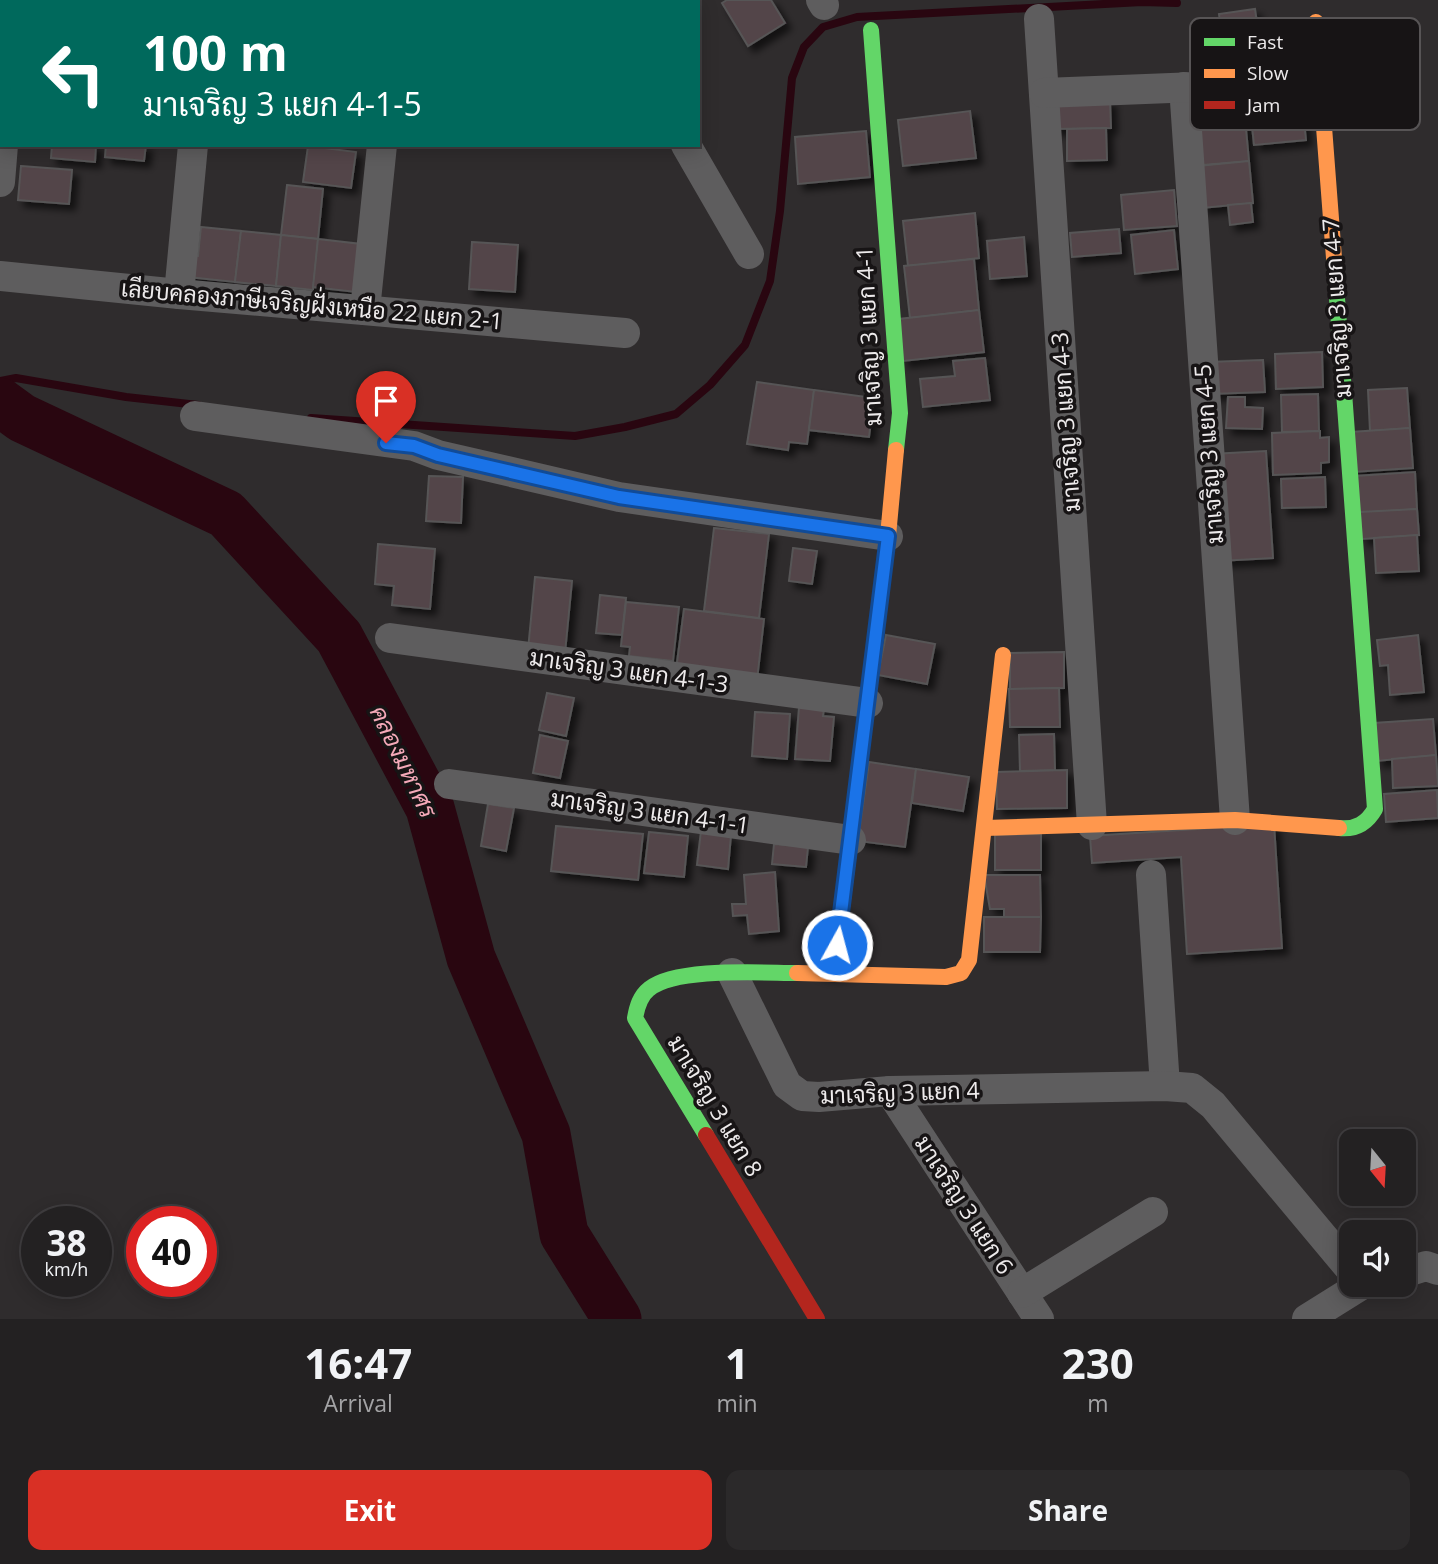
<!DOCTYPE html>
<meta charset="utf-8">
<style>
body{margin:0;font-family:"Open Sans",Sarabun,sans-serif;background:#2b292a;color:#f1f3f6;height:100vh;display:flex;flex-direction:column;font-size:26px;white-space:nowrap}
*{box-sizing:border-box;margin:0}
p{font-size:23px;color:#a3a3a5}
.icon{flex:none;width:38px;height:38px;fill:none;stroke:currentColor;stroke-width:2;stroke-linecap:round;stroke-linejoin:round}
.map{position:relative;height:1319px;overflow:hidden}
.side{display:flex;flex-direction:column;background:#232122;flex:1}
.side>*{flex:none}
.top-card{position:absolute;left:0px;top:0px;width:700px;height:147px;box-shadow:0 4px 18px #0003,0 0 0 2px #403e40;background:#00695c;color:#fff;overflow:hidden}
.needle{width:46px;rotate:162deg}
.tools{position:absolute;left:1339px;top:1129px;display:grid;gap:14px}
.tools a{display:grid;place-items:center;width:77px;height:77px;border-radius:14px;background:#232122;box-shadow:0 4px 18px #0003,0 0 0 2px #403e40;font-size:35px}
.speed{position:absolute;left:21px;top:1206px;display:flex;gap:14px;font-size:35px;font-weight:700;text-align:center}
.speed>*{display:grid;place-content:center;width:91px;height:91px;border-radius:50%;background:#232122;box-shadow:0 4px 18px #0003,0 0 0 2px #403e40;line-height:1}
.speed small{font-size:18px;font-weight:400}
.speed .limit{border:10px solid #d22;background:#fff;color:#111}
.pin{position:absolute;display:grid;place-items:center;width:60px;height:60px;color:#fff;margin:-72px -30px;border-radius:50% 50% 50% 0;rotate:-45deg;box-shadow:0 0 7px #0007}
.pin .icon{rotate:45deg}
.me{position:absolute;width:77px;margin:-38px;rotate:7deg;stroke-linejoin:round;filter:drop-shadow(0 0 5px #0008)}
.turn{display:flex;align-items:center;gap:24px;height:147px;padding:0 28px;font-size:32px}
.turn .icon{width:91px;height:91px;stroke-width:2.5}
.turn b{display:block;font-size:49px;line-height:60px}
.eta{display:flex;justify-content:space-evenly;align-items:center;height:119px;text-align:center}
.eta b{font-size:42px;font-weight:700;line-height:49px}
.action{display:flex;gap:14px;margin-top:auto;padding:14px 28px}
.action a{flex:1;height:80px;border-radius:14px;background:#d93025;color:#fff;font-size:28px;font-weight:700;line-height:80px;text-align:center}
.action a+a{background:#2b292a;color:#f1f3f6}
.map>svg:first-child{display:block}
</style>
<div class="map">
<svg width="1438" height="1319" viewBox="0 0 1438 1319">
<defs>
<filter id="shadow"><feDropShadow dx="6" dy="6" stdDeviation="3.5" flood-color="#0009"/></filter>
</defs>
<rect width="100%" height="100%" fill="#2f2c2d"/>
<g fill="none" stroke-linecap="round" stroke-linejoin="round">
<!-- stream -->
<g stroke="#290610" stroke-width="8">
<path d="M0,381L16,378L126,397L198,405"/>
<path d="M311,418L575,436L625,427L676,414L710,385L745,345L770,281L780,211L792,78L804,47L823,27L857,17L1142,2L1177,3"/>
</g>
<!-- river -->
<path stroke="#290610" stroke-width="49" d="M0,402L22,418L226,514L339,637L430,808L471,958L546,1134L564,1234L617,1319"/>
</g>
<!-- building -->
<g fill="#524548" stroke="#575556" stroke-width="2" filter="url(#shadow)">
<path d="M727,0H771L785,23L748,46L722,3Z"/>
<path d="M1255,9L1262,58L1226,63L1219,14Z"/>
<path d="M1243,97L1249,161L1203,165L1189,103Z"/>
<path d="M1110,100L1111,128L1053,129L1052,101Z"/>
<path d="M1302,102L1306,140L1254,145L1250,107Z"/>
<path d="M970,111L976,158L903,166L898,120Z"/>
<path d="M1106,128L1107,160L1067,161V129Z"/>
<path d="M866,131L870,177L798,184L795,137Z"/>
<path d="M52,145H96L95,162L51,158Z"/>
<path d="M106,145H146L144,161L105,157Z"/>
<path d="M308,146L356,152L351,188L303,182Z"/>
<path d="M1249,161L1253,203L1202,208L1198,166Z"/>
<path d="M21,166L72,170L69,204L18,200Z"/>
<path d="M287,185L323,189L318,239L281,235Z"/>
<path d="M1174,190L1177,226L1124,230L1121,195Z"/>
<path d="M1251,203L1253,222L1230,225L1228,205Z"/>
<path d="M975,213L979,258L908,266L903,221Z"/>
<path d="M201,227L241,231L235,282L188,277L190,255L198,256Z"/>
<path d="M1119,229L1121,253L1072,257L1070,233Z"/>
<path d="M1174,230L1178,269L1135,274L1131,235Z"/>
<path d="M241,231L281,235L276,286L235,282Z"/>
<path d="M281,235L318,239L313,290L276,286Z"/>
<path d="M1024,237L1027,276L990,279L987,241Z"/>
<path d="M318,239L361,244L356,292L313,287Z"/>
<path d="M472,242L518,245L515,292L469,289Z"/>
<path d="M974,259L979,310L910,318L904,266Z"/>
<path d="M979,310L984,352L903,361L899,319Z"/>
<path d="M1322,352L1323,387L1276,389L1275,354Z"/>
<path d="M985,358L990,400L923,407L920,379L955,376L953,361Z"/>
<path d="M1263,360L1265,392L1210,394L1209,362Z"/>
<path d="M757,382L814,390L807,444L789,442L788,450L747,444Z"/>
<path d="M1407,388L1410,428L1370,431L1368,390Z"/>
<path d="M814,390L874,398L869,437L809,430Z"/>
<path d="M1318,394L1319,431L1282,432L1281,395Z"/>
<path d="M1228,397H1245V407L1263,408L1262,429L1226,428Z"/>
<path d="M1410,428L1413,468L1353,472L1351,432Z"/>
<path d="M1320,431V438L1329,437V462L1321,463V473L1273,475L1272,433Z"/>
<path d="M1266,451L1273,558L1219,561L1212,454Z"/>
<path d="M1415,472L1417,509L1357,513L1355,476Z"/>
<path d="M429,476L463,477L461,523L426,521Z"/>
<path d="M1325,477L1326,507L1282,508L1281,479Z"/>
<path d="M1417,509L1419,535L1362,539L1360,512Z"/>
<path d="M714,528L769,534L759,618L704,611Z"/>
<path d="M1417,535L1419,571L1376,573L1374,538Z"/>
<path d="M378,544L435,549L430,609L392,605L394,586L375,584Z"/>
<path d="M793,548L817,551L812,584L789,581Z"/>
<path d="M535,577L572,581L565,653L528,650Z"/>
<path d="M600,595L626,598L622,635L596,633Z"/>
<path d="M626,602L679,607L673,661L629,656L630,647L621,646Z"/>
<path d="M684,609L764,619L757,680L676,670Z"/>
<path d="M886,635L935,644L927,684L878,675Z"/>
<path d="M1418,635L1424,692L1390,695L1388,665L1380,666L1377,640Z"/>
<path d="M1064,652V688L1010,689V653Z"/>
<path d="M1059,688L1060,727H1010L1009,689Z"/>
<path d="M547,693L574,698L566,736L539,730Z"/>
<path d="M799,707L824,709L823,716L834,717L830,761L795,759Z"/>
<path d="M755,712L790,714L787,759L752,756Z"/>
<path d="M1433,719L1436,755L1377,761L1374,723Z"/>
<path d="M1054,734L1055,770L1020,771L1019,735Z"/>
<path d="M540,735L568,741L560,778L533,773Z"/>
<path d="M1436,755L1438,786L1393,788L1392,759Z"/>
<path d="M869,762L916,769L905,847L858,841Z"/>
<path d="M916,769L969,777L963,811L912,803Z"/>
<path d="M1067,770V808L997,809L996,772Z"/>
<path d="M1437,790L1438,818L1386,822L1384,794Z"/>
<path d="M488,804L514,808L506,851L481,846Z"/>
<path d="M1274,824L1282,948L1187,954L1181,857L1092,863L1090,836Z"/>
<path d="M556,826L643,834L638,880L551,871Z"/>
<path d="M701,831L731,835L728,869L697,865Z"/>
<path d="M649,832L688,836L684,877L644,873Z"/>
<path d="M1041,834V870H995V835Z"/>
<path d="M774,844L808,847L806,867L772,864Z"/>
<path d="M775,872L779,931L749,934L747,915L733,916L732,904H746L744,875Z"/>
<path d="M984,875H1040L1041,917H1004V909H990Z"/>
<path d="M984,917H1041L1040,952H984Z"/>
</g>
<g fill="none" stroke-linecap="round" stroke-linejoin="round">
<!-- street -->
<g stroke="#5e5d5e" stroke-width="30">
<path d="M601,0L602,2"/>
<path d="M821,0L824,5"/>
<path d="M16,2V0"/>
<path d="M206,2V0"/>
<path d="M395,2V0"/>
<path d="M1039,19L1092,825"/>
<path d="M1184,87L1235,820"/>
<path d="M1044,93L1320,82"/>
<path d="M686,145L749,254"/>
<path d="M0,182L3,145"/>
<path d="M0,276L179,294L625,333"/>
<path d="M179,294L193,145"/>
<path d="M365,310L382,145"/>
<path d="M195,416L414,446L438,455L619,497L888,536"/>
<path d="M390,638L868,703"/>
<path d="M449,784L851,840"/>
<path d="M1151,875L1165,1086"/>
<path d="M732,973L787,1085L802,1096L819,1097L890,1091L1165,1086L1192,1088L1213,1105L1351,1270"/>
<path d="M890,1091L1039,1319"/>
<path d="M1404,1273L1426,1266L1438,1270"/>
<path d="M1022,1293L1153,1212"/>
<path d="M1307,1319L1363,1284"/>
</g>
<!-- fast -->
<g stroke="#63d668" stroke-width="16">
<path d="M871,30L900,413L896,450"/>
<path d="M1334,258L1375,809C1367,823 1356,830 1339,828"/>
<path d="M706,1135L635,1018C637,1007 640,996 649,989C676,967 762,973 797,973"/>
</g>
<!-- slow -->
<g stroke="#ff974d" stroke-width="16">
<path d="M1316,22L1334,258"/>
<path d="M985,828L1235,820L1339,828"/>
<path d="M834,972L888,536L896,450"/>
<path d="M797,973L946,977L961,973L969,960L1003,655"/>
</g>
<!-- jam -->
<path stroke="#b3261e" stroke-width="16" d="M706,1135L817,1319"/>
</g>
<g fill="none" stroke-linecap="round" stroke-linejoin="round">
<defs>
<path id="route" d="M386,443L414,446L438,455L619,497L888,536L837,945"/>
</defs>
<!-- route casing -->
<use href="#route" stroke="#114b97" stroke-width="18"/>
<!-- route -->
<use href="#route" stroke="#1a73e8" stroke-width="12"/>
</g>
<g text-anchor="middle" stroke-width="7" stroke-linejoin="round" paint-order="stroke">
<!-- street labels -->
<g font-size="23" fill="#edeaeb" stroke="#171415">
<text transform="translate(312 305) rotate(5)" y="8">เลียบคลองภาษีเจริญฝั่งเหนือ 22 แยก 2-1</text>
<text transform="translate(1337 308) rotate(-94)" y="8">มาเจริญ 3 แยก 4-7</text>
<text transform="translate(869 336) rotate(-93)" y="8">มาเจริญ 3 แยก 4-1</text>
<text transform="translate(1066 422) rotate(-94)" y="8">มาเจริญ 3 แยก 4-3</text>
<text transform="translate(1209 454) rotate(-94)" y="8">มาเจริญ 3 แยก 4-5</text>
<text transform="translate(629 671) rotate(8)" y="8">มาเจริญ 3 แยก 4-1-3</text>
<text transform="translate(650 812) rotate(8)" y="8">มาเจริญ 3 แยก 4-1-1</text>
<text transform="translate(900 1093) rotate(-2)" y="8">มาเจริญ 3 แยก 4</text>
<text transform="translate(715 1106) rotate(59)" y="8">มาเจริญ 3 แยก 8</text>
<text transform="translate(964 1205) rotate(57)" y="8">มาเจริญ 3 แยก 6</text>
</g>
<!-- water labels -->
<g font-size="24" font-style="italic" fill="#f5a9b9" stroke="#171415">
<text transform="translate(403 762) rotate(64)" y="8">คลองมหาศร</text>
</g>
</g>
<!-- legend -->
<rect x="1190" y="18" width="230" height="112" rx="10" fill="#171415" stroke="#575455" stroke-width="2"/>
<rect x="1204" y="38" width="31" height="8" fill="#63d668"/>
<rect x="1204" y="69" width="31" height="9" fill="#ff974d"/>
<rect x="1204" y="101" width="31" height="8" fill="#b3261e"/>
<g font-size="19" fill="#edeaeb">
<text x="1247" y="49">Fast</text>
<text x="1247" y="80">Slow</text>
<text x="1247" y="112">Jam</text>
</g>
</svg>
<div class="tools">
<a><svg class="needle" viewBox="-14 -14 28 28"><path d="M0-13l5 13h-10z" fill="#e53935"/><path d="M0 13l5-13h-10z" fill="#a3a3a5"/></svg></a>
<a><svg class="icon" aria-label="sound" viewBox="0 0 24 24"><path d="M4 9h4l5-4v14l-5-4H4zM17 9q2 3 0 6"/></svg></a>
</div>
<div class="speed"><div>38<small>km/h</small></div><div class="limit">40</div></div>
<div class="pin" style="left:386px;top:443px;background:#d93025"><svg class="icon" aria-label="arrive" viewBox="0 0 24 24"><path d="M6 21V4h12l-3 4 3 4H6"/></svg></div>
<svg class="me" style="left:837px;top:945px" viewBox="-20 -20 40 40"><circle r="17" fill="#1a73e8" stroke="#fff" stroke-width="3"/><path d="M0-11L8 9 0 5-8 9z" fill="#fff"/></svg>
<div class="top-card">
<div class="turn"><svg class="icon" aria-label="left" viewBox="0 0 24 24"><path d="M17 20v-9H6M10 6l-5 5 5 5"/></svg><div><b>100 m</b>มาเจริญ 3 แยก 4-1-5</div></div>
</div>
</div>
<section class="side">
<div class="eta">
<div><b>16:47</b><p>Arrival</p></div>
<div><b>1</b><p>min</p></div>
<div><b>230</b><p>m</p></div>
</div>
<div class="action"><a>Exit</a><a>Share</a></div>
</section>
